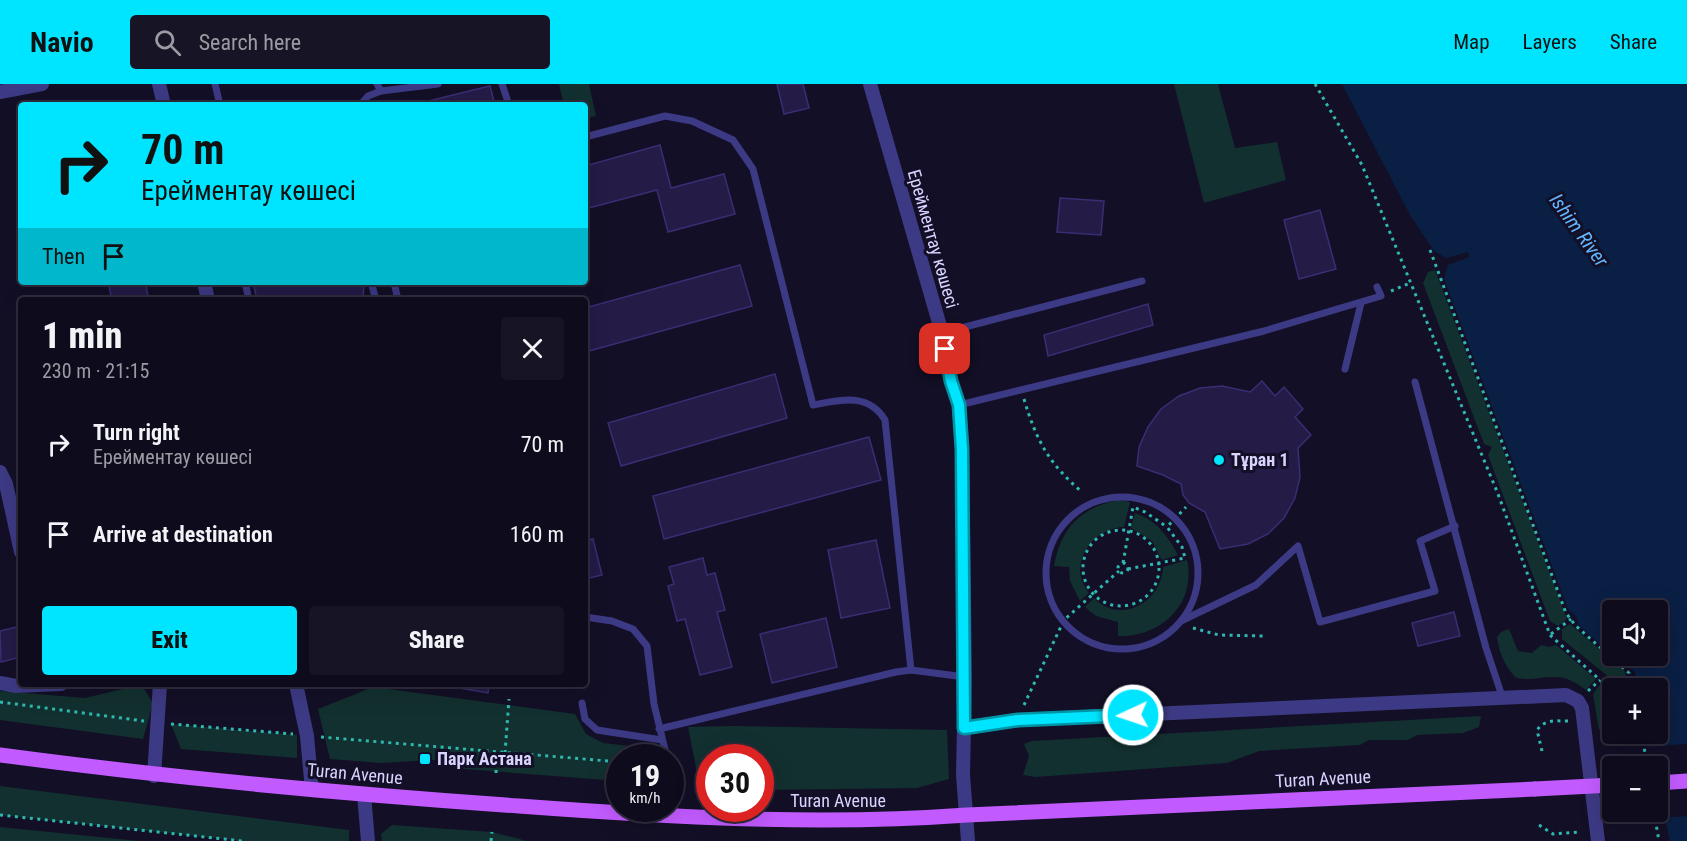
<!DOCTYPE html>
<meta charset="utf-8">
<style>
body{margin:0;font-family:"Roboto Condensed",sans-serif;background:#171425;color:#f1f3f6;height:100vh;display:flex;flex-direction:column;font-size:22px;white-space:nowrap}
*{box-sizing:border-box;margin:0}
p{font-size:20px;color:#9b9ba3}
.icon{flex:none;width:33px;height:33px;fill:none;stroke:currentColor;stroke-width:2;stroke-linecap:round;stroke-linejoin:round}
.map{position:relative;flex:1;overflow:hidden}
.side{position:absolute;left:18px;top:213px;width:570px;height:390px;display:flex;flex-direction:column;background:#0e0b1c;border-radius:6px;box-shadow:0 6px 24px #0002,0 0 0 2px #2e2b3b}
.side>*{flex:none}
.guide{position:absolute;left:18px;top:18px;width:570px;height:183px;border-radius:6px;box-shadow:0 6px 24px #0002,0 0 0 2px #2e2b3b;background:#00e5ff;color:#111;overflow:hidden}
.tools{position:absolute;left:1602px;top:516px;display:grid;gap:12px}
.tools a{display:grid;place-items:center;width:66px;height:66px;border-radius:6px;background:#0e0b1c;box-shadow:0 6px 24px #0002,0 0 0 2px #2e2b3b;font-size:30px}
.speed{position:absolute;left:606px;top:660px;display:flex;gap:12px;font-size:30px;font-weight:700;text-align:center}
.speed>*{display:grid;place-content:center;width:78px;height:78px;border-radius:50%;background:#0e0b1c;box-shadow:0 6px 24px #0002,0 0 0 2px #2e2b3b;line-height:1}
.speed small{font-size:15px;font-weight:400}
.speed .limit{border:9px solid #d22;background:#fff;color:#111}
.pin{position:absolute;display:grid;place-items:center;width:51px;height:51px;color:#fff;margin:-26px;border-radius:12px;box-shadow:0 3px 9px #0006}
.me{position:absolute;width:66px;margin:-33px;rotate:267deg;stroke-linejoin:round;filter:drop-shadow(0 0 4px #0008)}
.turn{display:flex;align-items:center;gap:21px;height:126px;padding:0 24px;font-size:27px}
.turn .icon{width:78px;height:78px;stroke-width:2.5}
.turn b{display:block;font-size:42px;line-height:51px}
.then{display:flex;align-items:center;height:57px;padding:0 24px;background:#0003;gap:12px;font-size:22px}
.round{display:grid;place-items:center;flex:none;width:63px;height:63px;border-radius:6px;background:#171425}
.summary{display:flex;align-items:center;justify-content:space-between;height:102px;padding:0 24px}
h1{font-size:36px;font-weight:800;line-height:45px}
.action{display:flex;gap:12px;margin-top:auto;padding:12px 24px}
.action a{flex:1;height:69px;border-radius:6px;background:#00e5ff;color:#111;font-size:24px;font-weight:800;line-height:69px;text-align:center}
.action a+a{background:#171425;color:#f1f3f6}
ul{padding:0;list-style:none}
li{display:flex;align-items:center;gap:18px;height:90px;padding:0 24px}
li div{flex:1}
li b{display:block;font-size:22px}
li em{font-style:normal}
header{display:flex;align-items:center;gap:36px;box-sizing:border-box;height:84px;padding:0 30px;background:#00e5ff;color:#111}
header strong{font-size:28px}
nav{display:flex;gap:33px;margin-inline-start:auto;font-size:21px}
.search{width:420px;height:54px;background:#171425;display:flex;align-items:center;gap:15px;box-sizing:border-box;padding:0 21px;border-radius:6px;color:#9b9ba3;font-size:22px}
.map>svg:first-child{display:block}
</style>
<header>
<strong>Navio</strong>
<div class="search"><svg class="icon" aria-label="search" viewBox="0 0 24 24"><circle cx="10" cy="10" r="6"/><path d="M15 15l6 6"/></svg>Search here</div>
<nav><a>Map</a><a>Layers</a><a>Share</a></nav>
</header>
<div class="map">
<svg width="1687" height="757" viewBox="0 0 1687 757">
<rect width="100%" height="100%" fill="#130f26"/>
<!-- green -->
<g fill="#12302f">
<path d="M559,0H589L596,32L585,34V21H564Z"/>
<path d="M1174,0H1218L1235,64L1277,58L1286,96L1204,119Z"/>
<path d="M1435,186L1567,535L1558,542L1550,537L1488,371L1492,363L1484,360L1423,199L1428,188Z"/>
<path d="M1119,416L1130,418L1124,443C1092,444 1066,481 1089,509L1080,517L1070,497L1069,483L1054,482C1061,444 1081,423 1119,416Z"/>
<path d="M1135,429C1156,436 1168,452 1178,471L1162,476L1152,457L1131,444Z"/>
<path d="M1187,476C1197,521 1159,554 1118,552V538L1096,532L1085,523L1094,514C1121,542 1162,517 1163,483Z"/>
<path d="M1570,540L1624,586L1630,604H1617L1615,598L1562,555V545Z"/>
<path d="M1509,545L1518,567L1532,569L1541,561L1549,563L1556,561L1596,595L1586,606C1577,599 1567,593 1555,593C1542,592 1528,598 1515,593C1505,582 1499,569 1497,553L1501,548Z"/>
<path d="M1601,599L1612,644L1599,646L1593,610Z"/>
<path d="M373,603L575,630L586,650L603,659L656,665L659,673L620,674L619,697L464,685L450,675L381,679L330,675L318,625Z"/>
<path d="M127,604L144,605L153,619L143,655L0,636V607L85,614Z"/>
<path d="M1481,632L1479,643L1463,649L1417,651L1408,656H1369L1360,661L1259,667L1227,679L1036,693L1023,691L1029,672L1024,660L1032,657Z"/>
<path d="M171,640L297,651V674L181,665Z"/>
<path d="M733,642L947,646L949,695L917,704L761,706L760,674H710L709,703L698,694L688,643Z"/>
<path d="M0,702L349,746V757H242L0,731Z"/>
<path d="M392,741L492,748L527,757H382L381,750Z"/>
<path d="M0,743L139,757H0Z"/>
</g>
<!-- water -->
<path fill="#0a1f44" d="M1342,0H1687V757H1670L1658,705V682L1650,670L1646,650H1658V604H1638L1635,588L1615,572H1658V526H1612V570L1580,543L1576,532L1568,525L1444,195L1448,181L1469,173L1468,168L1446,174L1434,167L1410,131Z"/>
<!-- pier -->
<path fill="#130f26" d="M1687,660V732L1661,734L1658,719V682H1649L1645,663Z"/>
<!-- building -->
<g fill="#241b47" stroke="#3b2d73" stroke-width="1.5">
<path d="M777,0H803L809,24L784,30Z"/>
<path d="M490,2L495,21H412Z"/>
<path d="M660,61L671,104L724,90L735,130L668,148L657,106L585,125V82Z"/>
<path d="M1060,114L1104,117L1101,151L1057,148Z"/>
<path d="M1320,126L1336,185L1299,195L1284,136Z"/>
<path d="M740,181L752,222L589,267L585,254V224Z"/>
<path d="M108,198H145L149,216H112Z"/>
<path d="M253,198H364L363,216H257Z"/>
<path d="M1148,220L1153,241L1048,272L1044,251Z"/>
<path d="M775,290L787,334L621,382L608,339Z"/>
<path d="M1262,297L1275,312L1284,303L1303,325L1295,333L1311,351L1298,364L1300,393L1295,414L1284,434L1268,450L1248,460L1220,465L1205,428L1189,419L1183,411L1181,400L1163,391L1137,382L1139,363L1148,343L1161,325L1179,312L1200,304L1222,302L1250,308Z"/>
<path d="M869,353L881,396L664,455L653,412Z"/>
<path d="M593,455L602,491L585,495V457Z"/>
<path d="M876,456L890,524L841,534L828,466Z"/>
<path d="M703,474L707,491L715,489L725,526L717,528L732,583L700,591L685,535L677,537L668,502L674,500L669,483Z"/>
<path d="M1454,528L1460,552L1418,562L1412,539Z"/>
<path d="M826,534L837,583L772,599L760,550Z"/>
<path d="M21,542V573L1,578L0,547Z"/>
<path d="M436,600H489L488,609Z"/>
</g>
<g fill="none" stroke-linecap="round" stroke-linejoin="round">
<!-- path -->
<g stroke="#2fb8b0" stroke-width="3" stroke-dasharray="3 4.5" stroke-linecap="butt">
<path d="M1315,0L1362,81L1498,410L1550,551L1600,596L1612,613"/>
<path d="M1430,166L1566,529L1575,541L1629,589L1633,604"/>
<path d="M1391,207L1410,199"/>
<path d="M1024,315C1036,356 1049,380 1082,408"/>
<circle cx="1121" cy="484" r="38"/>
<circle cx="1123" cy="484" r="5"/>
<path d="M1123,479L1133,423L1145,428L1167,443"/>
<path d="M1128,485L1185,474L1182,463L1167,443L1186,423"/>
<path d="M1193,544L1219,551L1264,552"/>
<path d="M1551,550L1571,535"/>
<path d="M1588,607L1600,596"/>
<path d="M0,618L144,637"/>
<path d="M1024,621L1064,536L1119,487"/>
<path d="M171,640L293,650"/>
<path d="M1642,650L1647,682"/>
<path d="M321,653L620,678"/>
<path d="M1542,667L1537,646C1545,635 1555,637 1568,637V640"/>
<path d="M505,669L509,615"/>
<path d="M496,689L497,668"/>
<path d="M1654,728L1659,757"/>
<path d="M0,731L242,757"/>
<path d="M1539,741L1553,750L1581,748"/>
<path d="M491,757L492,748"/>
</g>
<!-- service -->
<g stroke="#3d3a85" stroke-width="7">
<path d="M215,0L220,21"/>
<path d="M377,0L381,7L438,0"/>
<path d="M502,0L509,21"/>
<path d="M360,21L368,12L381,7"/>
<path d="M585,53L665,32L692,37L733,56L753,85L813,321C840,316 868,308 885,336L911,586"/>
<path d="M245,198L249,216"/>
<path d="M371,198L376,216"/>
<path d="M394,198L398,216"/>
<path d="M942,249L1142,197"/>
<path d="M1345,285L1361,219"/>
<path d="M1415,298L1486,564L1503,615"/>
<path d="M959,321L1264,247L1381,212L1377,203"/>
<circle cx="1122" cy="489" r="76"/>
<path d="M585,533L612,537L633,545L647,562L654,620L667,674"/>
<path d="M1181,537L1256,501L1298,462L1320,538L1435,507L1420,457L1455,442"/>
<path d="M582,619L585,635L597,646L662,656"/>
<path d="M659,645L896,588L911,586L965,593"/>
<path d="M670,696L675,731"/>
</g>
<!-- minor -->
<g stroke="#3d3a85" stroke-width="14">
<path d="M159,0L164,21"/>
<path d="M870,0L942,249L951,297L959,321L962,365L965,593L963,691L968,757"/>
<path d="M0,8L42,0"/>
<path d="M204,198L208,216"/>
<path d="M0,388L6,400L21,468"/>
<path d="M0,599L16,602L61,600"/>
<path d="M296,600L307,652L312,706"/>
<path d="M964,644L1018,636L1566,611L1578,617L1582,624L1598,757"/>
<path d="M154,692L160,600"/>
<path d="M364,711L368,757"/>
</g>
<!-- primary -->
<g stroke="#c25bff" stroke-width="15">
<path d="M0,671C172,694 345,710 519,722C668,733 817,742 967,731L1535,705"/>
<path d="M1658,699L1687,697"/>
</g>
<!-- primary-bridge -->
<path stroke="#c25bff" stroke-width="15" d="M1535,705L1612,701"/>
</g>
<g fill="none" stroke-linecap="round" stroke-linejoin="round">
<defs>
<path id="route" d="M945,265L951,297L959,321L962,365L964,644L1018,636L1133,631"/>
</defs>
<!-- route casing -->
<use href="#route" stroke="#0095a6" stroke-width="15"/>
<!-- route -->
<use href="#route" stroke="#00e5ff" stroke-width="10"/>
</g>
<!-- markers -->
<g fill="#00e5ff" stroke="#130f26" stroke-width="2">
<circle cx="1219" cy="376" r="6"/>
<rect x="419" y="669" width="12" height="12" rx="3"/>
</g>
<g text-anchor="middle" stroke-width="6" stroke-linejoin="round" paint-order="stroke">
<!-- street labels -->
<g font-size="18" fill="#d9d4ff" stroke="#130f26">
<text transform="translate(933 155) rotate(74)" y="6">Ерейментау көшесі</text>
<text transform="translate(355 690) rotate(5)" y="6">Turan Avenue</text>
<text transform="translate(1323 695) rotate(-3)" y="6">Turan Avenue</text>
<text x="838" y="723">Turan Avenue</text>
</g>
<!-- poi labels -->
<g font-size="18" font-weight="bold" fill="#d9d4ff" stroke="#130f26" text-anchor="start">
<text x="1231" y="382">Тұран 1</text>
<text x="437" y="681">Парк Астана</text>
</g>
<!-- water labels -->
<g font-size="20" font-style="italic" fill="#62b6ff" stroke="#130f26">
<text transform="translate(1579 146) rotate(54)" y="7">Ishim River</text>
</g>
</g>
</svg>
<div class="tools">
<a><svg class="icon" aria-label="sound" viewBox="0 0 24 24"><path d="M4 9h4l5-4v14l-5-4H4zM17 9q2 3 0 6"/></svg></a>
<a>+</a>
<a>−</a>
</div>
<div class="speed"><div>19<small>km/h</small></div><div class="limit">30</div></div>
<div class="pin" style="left:945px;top:265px;background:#d93025"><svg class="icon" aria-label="arrive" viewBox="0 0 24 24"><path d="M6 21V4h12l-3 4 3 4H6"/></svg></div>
<svg class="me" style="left:1133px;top:631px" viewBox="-20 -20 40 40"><circle r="17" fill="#00e5ff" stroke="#fff" stroke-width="3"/><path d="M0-11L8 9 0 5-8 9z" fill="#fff"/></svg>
<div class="guide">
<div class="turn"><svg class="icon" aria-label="right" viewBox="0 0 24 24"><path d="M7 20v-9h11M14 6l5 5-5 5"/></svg><div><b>70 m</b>Ерейментау көшесі</div></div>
<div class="then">Then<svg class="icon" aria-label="arrive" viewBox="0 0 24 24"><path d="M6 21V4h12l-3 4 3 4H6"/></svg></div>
</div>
<section class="side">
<div class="summary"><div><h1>1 min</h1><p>230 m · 21:15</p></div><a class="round"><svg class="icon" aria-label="close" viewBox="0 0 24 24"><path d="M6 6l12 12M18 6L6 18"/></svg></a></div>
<ul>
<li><svg class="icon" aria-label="right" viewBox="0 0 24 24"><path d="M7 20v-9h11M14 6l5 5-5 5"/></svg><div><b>Turn right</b><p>Ерейментау көшесі</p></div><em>70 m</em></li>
<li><svg class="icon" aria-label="arrive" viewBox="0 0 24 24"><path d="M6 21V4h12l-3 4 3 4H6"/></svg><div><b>Arrive at destination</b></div><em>160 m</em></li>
</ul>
<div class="action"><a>Exit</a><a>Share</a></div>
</section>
</div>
